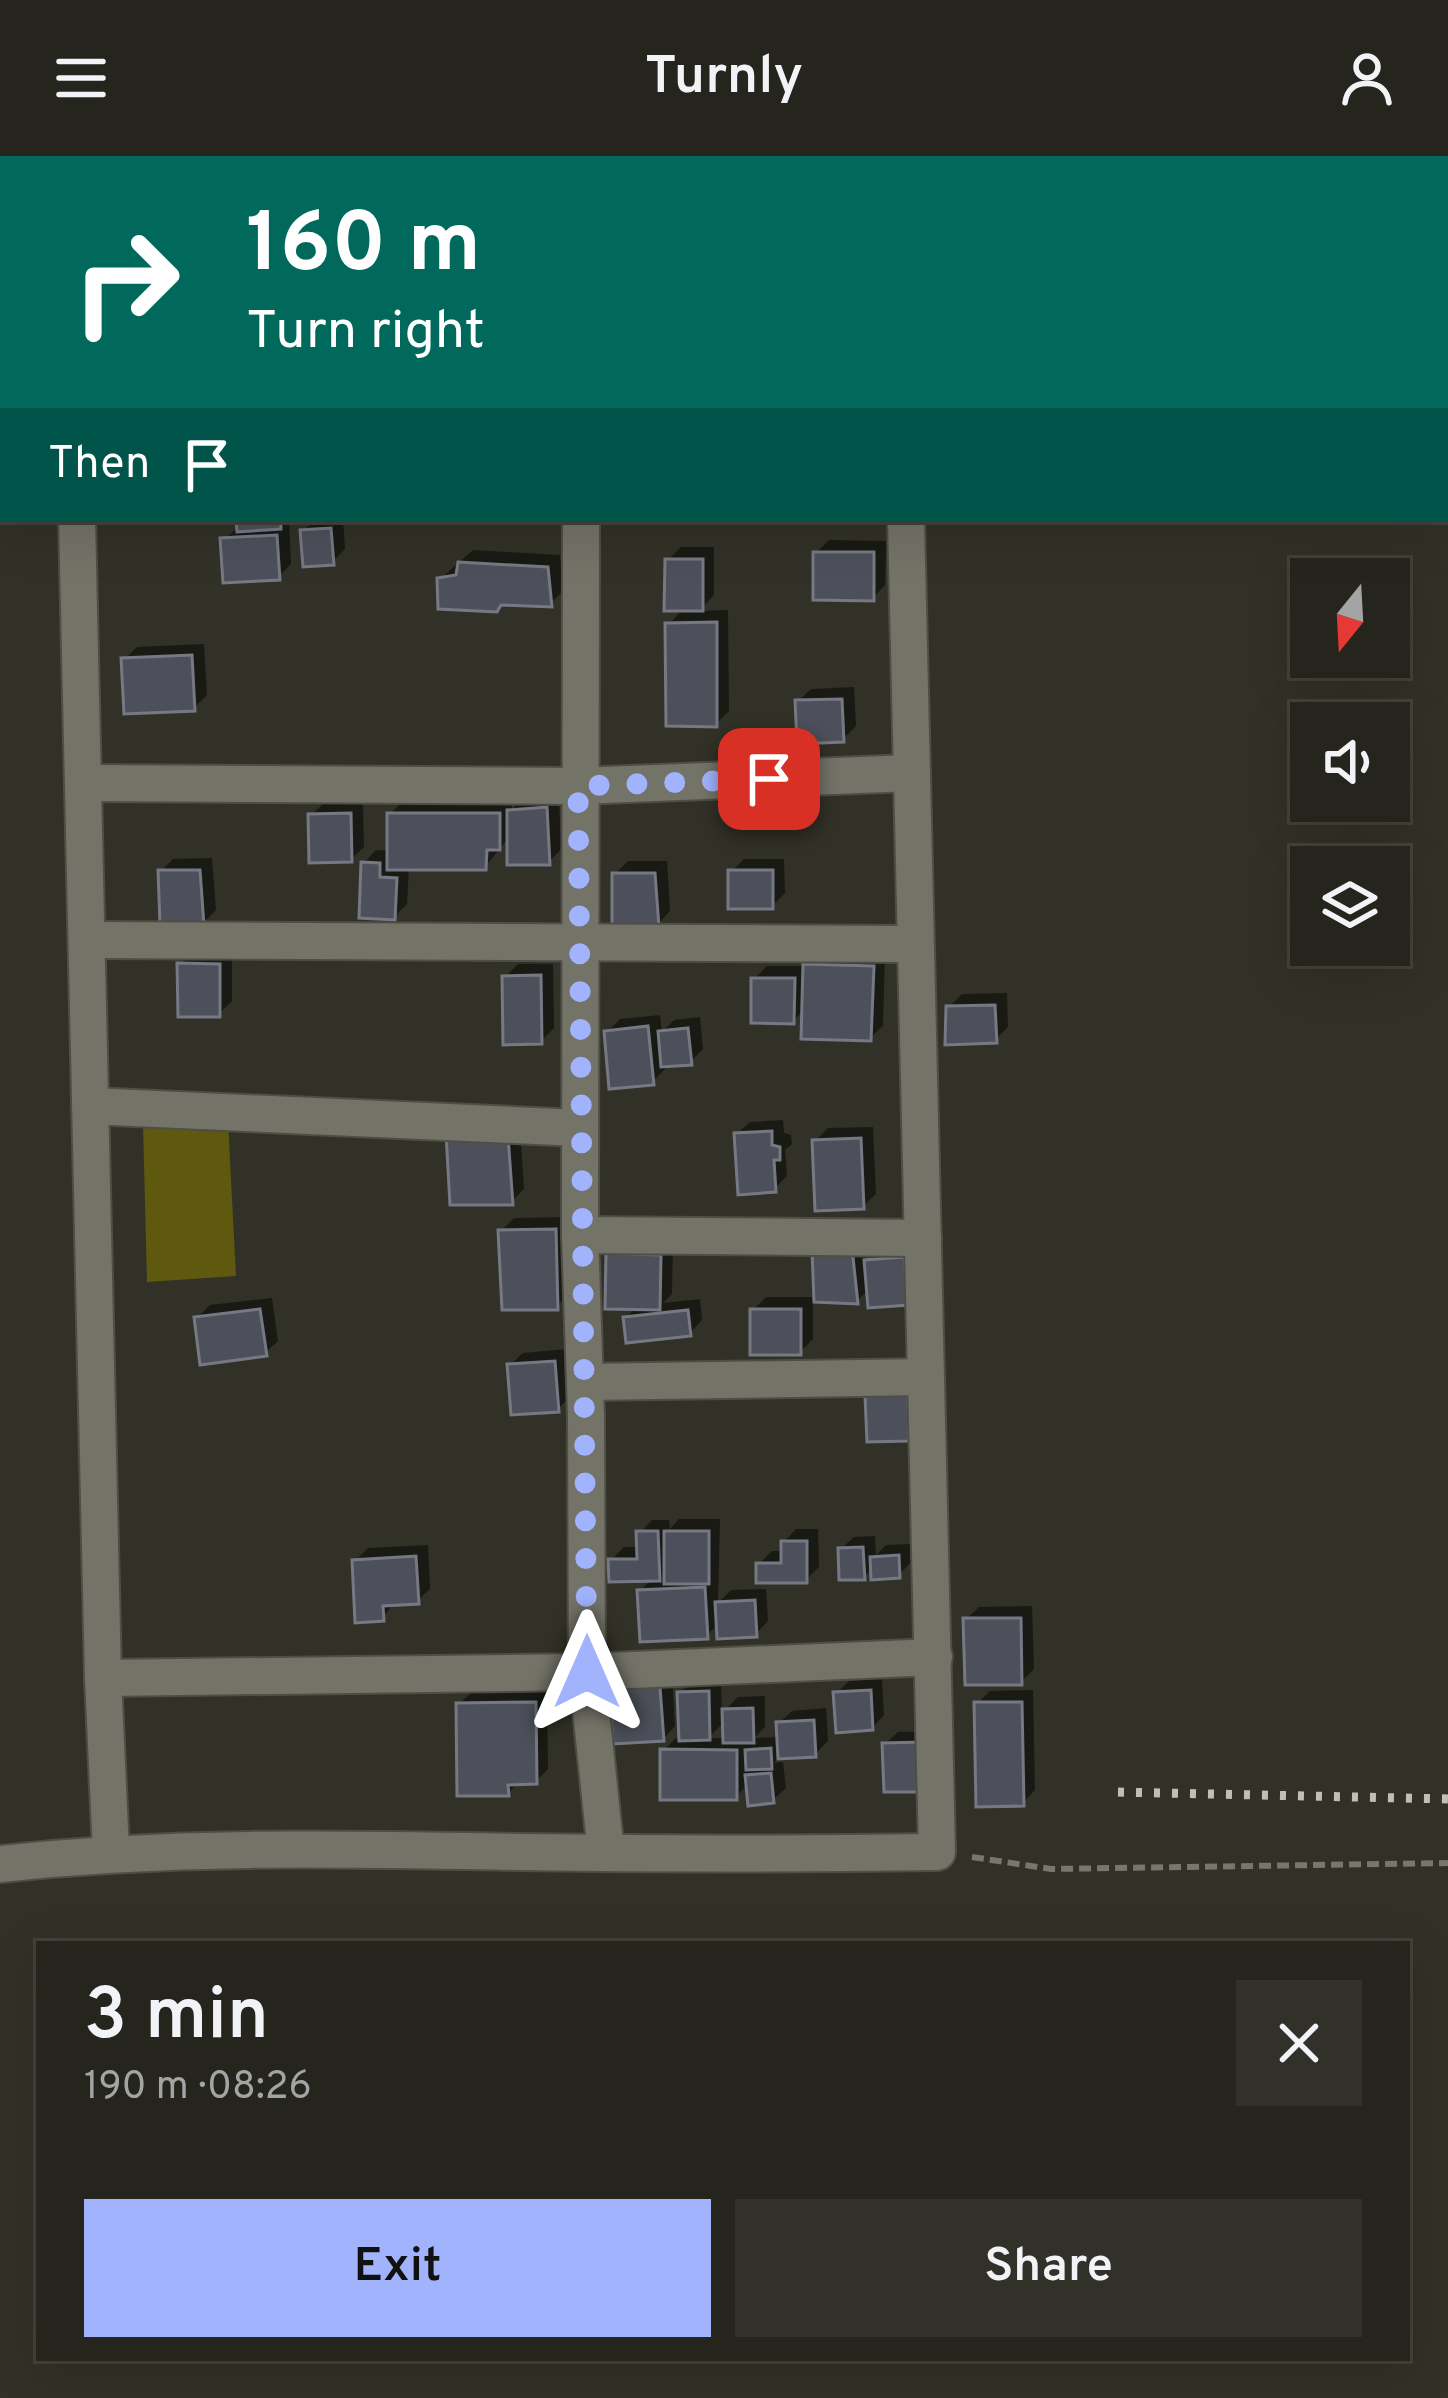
<!DOCTYPE html>
<meta charset="utf-8">
<style>
body{margin:0;font-family:Overpass,sans-serif;background:#31312a;color:#f1f3f6;height:100vh;display:flex;flex-direction:column;font-size:45px;white-space:nowrap}
*{box-sizing:border-box;margin:0}
p{font-size:39px;color:#a3a5a4}
.icon{flex:none;width:66px;height:66px;fill:none;stroke:currentColor;stroke-width:2;stroke-linecap:round;stroke-linejoin:round}
.map{position:relative;flex:1;overflow:hidden}
.side{position:absolute;left:36px;top:1785px;width:1374px;height:420px;display:flex;flex-direction:column;background:#25251d;border-radius:0px;box-shadow:0 12px 48px #0002,0 0 0 3px #42423b}
.side>*{flex:none}
.guide{position:absolute;left:0px;top:0px;width:1449px;height:366px;box-shadow:0 12px 48px #0002,0 0 0 3px #42423b;background:#00695c;color:#fff;overflow:hidden}
.needle{width:78px;rotate:198deg}
.buttons{position:absolute;left:1290px;top:402px;display:grid;gap:24px}
.buttons a{display:grid;place-items:center;width:120px;height:120px;border-radius:0px;background:#25251d;box-shadow:0 12px 48px #0002,0 0 0 3px #42423b;font-size:60px}
.pin{position:absolute;display:grid;place-items:center;width:102px;height:102px;color:#fff;margin:-51px;border-radius:24px;box-shadow:0 6px 18px #0006}
.me{position:absolute;width:132px;margin:-66px;rotate:0deg;stroke-linejoin:round;filter:drop-shadow(0 0 9px #0008)}
.turn{display:flex;align-items:center;gap:42px;height:252px;padding:0 48px;font-size:54px}
.turn .icon{width:156px;height:156px;stroke-width:2.5}
.turn b{display:block;font-size:84px;line-height:102px}
.then{display:flex;align-items:center;height:114px;padding:0 48px;background:#0003;gap:24px;font-size:45px}
.round{display:grid;place-items:center;flex:none;width:126px;height:126px;border-radius:0px;background:#31312a}
.headline{display:flex;align-items:center;justify-content:space-between;height:204px;padding:0 48px}
h1{font-size:72px;font-weight:600;line-height:90px}
.action{display:flex;gap:24px;margin-top:auto;padding:24px 48px}
.action a{flex:1;height:138px;border-radius:0px;background:#a1b3fd;color:#111;font-size:48px;font-weight:600;line-height:138px;text-align:center}
.action a+a{background:#31312a;color:#f1f3f6}
header{display:flex;justify-content:space-between;align-items:center;height:156px;padding:0 48px;background:#25251d;font-size:54px;font-weight:600}
.map>svg:first-child{display:block}
</style>
<header><svg class="icon" aria-label="menu" viewBox="0 0 24 24"><path d="M4 6h16M4 12h16M4 18h16"/></svg>Turnly<svg class="icon" aria-label="person" viewBox="0 0 24 24"><circle cx="12" cy="8" r="4"/><path d="M4 21q1-7 8-7t8 7"/></svg></header>
<div class="map">
<svg width="1448" height="2242" viewBox="0 0 1448 2242">
<rect width="100%" height="100%" fill="#313127"/>
<!-- green -->
<path fill="#5e590e" d="M228,965L236,1120L147,1126L143,968Z"/>
<!-- shadow -->
<g fill="#0007" fill-rule="evenodd">
<path d="M239,363H287L282,368L289,367L291,408L278,421L223,384L240,370Z"/>
<path d="M316,363H343L345,393L332,406L303,375Z"/>
<path d="M829,384L886,385L885,429L873,442L816,397Z"/>
<path d="M681,391H714V439L699,455L728,454L729,555L716,568L668,469L684,452L668,404Z"/>
<path d="M473,394L560,399L563,435L550,448L440,423Z"/>
<path d="M204,488L207,539L194,552L124,504L137,491Z"/>
<path d="M854,531L856,570L843,583L798,545L811,533Z"/>
<path d="M559,640L561,693L549,706L510,680L485,711H409L407,748L394,761L364,707L376,694L390,695V658L403,645H512V653L523,642Z"/>
<path d="M363,646L364,691L351,703L311,659L324,647Z"/>
<path d="M212,702L216,754L203,767L161,715L173,703Z"/>
<path d="M744,703H784L785,737L772,750L731,716Z"/>
<path d="M628,705H667L670,755L658,768L615,718Z"/>
<path d="M193,796H232V845L219,858L180,809Z"/>
<path d="M819,796L885,798L883,870L870,882L805,853L793,865L754,823L767,810H805Z"/>
<path d="M518,808H553L554,872L541,885L505,821Z"/>
<path d="M1007,837L1008,871L995,884L949,851L962,838Z"/>
<path d="M660,859L662,876L674,864L700,861L703,893L690,906L665,908V913L652,926L607,876L620,863Z"/>
<path d="M783,964L784,977L791,979L792,988L785,994L787,1020L774,1033L737,978L750,966Z"/>
<path d="M461,967L520,969L524,1033L511,1046Z"/>
<path d="M873,971L876,1038L863,1050L815,985L828,972Z"/>
<path d="M568,1061L569,1138L556,1151L501,1075L514,1062Z"/>
<path d="M864,1081L866,1106L880,1092L916,1089L920,1133L870,1132L857,1145L813,1143V1183L800,1196L753,1154L766,1141H817Z"/>
<path d="M622,1086L673,1088L672,1138L663,1147L700,1143L702,1164L690,1177L626,1162L637,1150L609,1099Z"/>
<path d="M272,1142L278,1185L265,1197L197,1162L210,1149Z"/>
<path d="M567,1193L571,1240L558,1253L510,1209L523,1197Z"/>
<path d="M679,1363H720L718,1447L731,1434L766,1433L768,1465L756,1478L719,1467L706,1480L640,1435L653,1422L611,1404L624,1391H640V1377L652,1364H669L670,1373Z"/>
<path d="M796,1373H818L819,1411L806,1424L759,1408L772,1395H784V1386Z"/>
<path d="M875,1380L876,1399L886,1389L911,1388V1406L899,1419L873,1411L864,1421L841,1393L854,1381Z"/>
<path d="M428,1389L430,1433L417,1445L395,1446L382,1462L355,1405L368,1392Z"/>
<path d="M1032,1450L1034,1513L1021,1526L966,1463L979,1451Z"/>
<path d="M672,1520L675,1570L663,1583L613,1535Z"/>
<path d="M882,1523L884,1559L872,1572L836,1538L849,1525Z"/>
<path d="M721,1524L722,1557L738,1541L765,1540V1571L754,1582L780,1581L779,1567L792,1555L826,1552L828,1585L815,1598L781,1599L774,1607L783,1606L786,1632L773,1644L749,1628L735,1641L663,1595L676,1582H682L680,1537L693,1525ZM725,1565L726,1582H708Z"/>
<path d="M1033,1534L1035,1634L1023,1647L977,1548L990,1535Z"/>
<path d="M547,1535L548,1613L536,1625L519,1626L508,1637L459,1548L472,1536Z"/>
<path d="M937,1575V1620L885,1588L898,1576Z"/>
</g>
<!-- building -->
<g fill="#4d505a" stroke="#767984" stroke-width="3">
<path d="M236,363H281V373L237,376Z"/>
<path d="M331,372L334,409L303,411L300,374Z"/>
<path d="M277,379L280,424L223,427L220,382Z"/>
<path d="M813,396H874V445L813,444Z"/>
<path d="M665,403H703V455H664Z"/>
<path d="M458,406L548,411L552,451L501,449L497,456L438,453L437,422L456,419Z"/>
<path d="M717,466V571L666,570L665,467Z"/>
<path d="M192,499L195,555L124,558L121,502Z"/>
<path d="M842,543L844,586L797,588L795,544Z"/>
<path d="M547,651L550,709H507V654Z"/>
<path d="M351,657L352,706L309,707L308,658Z"/>
<path d="M387,657H500V694H487L486,714H387Z"/>
<path d="M361,706L380,707V721L397,722L395,764L359,762Z"/>
<path d="M158,714H200L204,770L160,769Z"/>
<rect x="728" y="714" width="45" height="39"/>
<path d="M612,717H655L659,771L612,772Z"/>
<path d="M177,807L220,808V861H178Z"/>
<path d="M803,808L874,810L871,885L801,883Z"/>
<path d="M541,819L542,888L503,889L502,820Z"/>
<path d="M751,822H795L794,868L751,867Z"/>
<path d="M995,849L997,887L945,889L946,850Z"/>
<path d="M648,870L654,929L609,933L604,875Z"/>
<path d="M688,872L692,909L661,911L658,875Z"/>
<path d="M772,975V989L780,991V1004H774L776,1036L738,1039L734,977Z"/>
<path d="M446,978L508,980L513,1049H450Z"/>
<path d="M861,982L864,1053L815,1055L812,984Z"/>
<path d="M556,1073L558,1154H502L498,1074Z"/>
<path d="M852,1092L858,1148L814,1146L812,1094Z"/>
<path d="M606,1097L661,1099L660,1154L605,1153Z"/>
<path d="M904,1101L909,1149L868,1152L864,1104Z"/>
<path d="M260,1153L267,1200L200,1209L194,1161Z"/>
<rect x="750" y="1153" width="51" height="46"/>
<path d="M688,1154L691,1180L626,1187L623,1161Z"/>
<path d="M555,1205L559,1256L511,1259L507,1208Z"/>
<path d="M908,1239L909,1285L867,1286L865,1240Z"/>
<path d="M636,1375H658L660,1425L609,1426L608,1403H637Z"/>
<rect x="664" y="1375" width="45" height="53"/>
<path d="M781,1385H807V1427H756V1407H781Z"/>
<path d="M863,1391L865,1424H839L838,1392Z"/>
<path d="M899,1399L900,1422L871,1424L870,1401Z"/>
<path d="M416,1400L419,1448L383,1450L384,1465L355,1467L352,1404Z"/>
<path d="M705,1431L708,1483L640,1486L637,1434Z"/>
<path d="M755,1444L757,1481L717,1483L715,1446Z"/>
<path d="M963,1462H1021L1022,1529H965Z"/>
<path d="M660,1531L664,1585L613,1588L609,1533Z"/>
<path d="M871,1534L873,1574L836,1577L833,1536Z"/>
<path d="M709,1535L710,1584L679,1585L677,1536Z"/>
<path d="M536,1546L537,1628L508,1629L509,1640H457L456,1547Z"/>
<path d="M974,1546H1022L1024,1650L976,1651Z"/>
<path d="M753,1552L754,1587H723L722,1553Z"/>
<path d="M814,1564L816,1601L778,1603L776,1566Z"/>
<path d="M925,1586L926,1636H884L882,1587Z"/>
<path d="M771,1592L772,1613L746,1614L745,1594Z"/>
<path d="M660,1593L737,1594V1644H660Z"/>
<path d="M771,1617L774,1647L748,1650L745,1619Z"/>
</g>
<g fill="none" stroke-linecap="round" stroke-linejoin="round">
<defs>
<g id="street">
<path d="M66,0V3"/>
<path d="M587,3V0"/>
<path d="M77,363L103,1522L111,1696"/>
<path d="M581,363L580,1079L586,1260L587,1516L606,1697"/>
<path d="M83,627L578,630L912,617"/>
<path d="M87,784L915,788"/>
<path d="M90,950L580,972"/>
<path d="M580,1079L923,1082"/>
<path d="M585,1226L926,1221"/>
<path d="M103,1522L587,1516L934,1501"/>
<path d="M0,1708C173,1689 345,1693 518,1696C658,1698 797,1698 937,1696L906,363"/>
</g>
</defs>
<!-- street casing -->
<use href="#street" stroke="#4e4e46" stroke-width="40"/>
<!-- path -->
<path stroke="#77776e" stroke-width="6" stroke-dasharray="12 6" stroke-linecap="butt" d="M972,1701L1051,1713L1448,1707"/>
<!-- street -->
<use href="#street" stroke="#747368" stroke-width="36"/>
<!-- rail -->
<path stroke="#bfbfb8" stroke-width="9" stroke-dasharray="6 12" stroke-linecap="butt" d="M1118,1636L1448,1643"/>
</g>
<g fill="none" stroke-linecap="round" stroke-linejoin="round">
<!-- route -->
<path stroke="#a1b3fd" stroke-width="21" stroke-dasharray="0 37.8" d="M587,1516L578,630L769,623"/>
</g>
</svg>
<div class="buttons">
<a><svg class="needle" viewBox="-14 -14 28 28"><path d="M0-13l5 13h-10z" fill="#e53935"/><path d="M0 13l5-13h-10z" fill="#a3a5a4"/></svg></a>
<a><svg class="icon" aria-label="sound" viewBox="0 0 24 24"><path d="M4 9h4l5-4v14l-5-4H4zM17 9q2 3 0 6"/></svg></a>
<a><svg class="icon" aria-label="layers" viewBox="0 0 24 24"><path d="M12 4l9 5-9 5-9-5zM3 14l9 5 9-5"/></svg></a>
</div>
<div class="pin" style="left:769px;top:623px;background:#d93025"><svg class="icon" aria-label="arrive" viewBox="0 0 24 24"><path d="M6 21V4h12l-3 4 3 4H6"/></svg></div>
<svg class="me" style="left:587px;top:1516px" viewBox="-20 -20 40 40"><path d="M0-17L14 15 0 8-14 15z" fill="#a1b3fd" stroke="#fff" stroke-width="4"/></svg>
<div class="guide">
<div class="turn"><svg class="icon" aria-label="right" viewBox="0 0 24 24"><path d="M7 20v-9h11M14 6l5 5-5 5"/></svg><div><b>160 m</b>Turn right</div></div>
<div class="then">Then<svg class="icon" aria-label="arrive" viewBox="0 0 24 24"><path d="M6 21V4h12l-3 4 3 4H6"/></svg></div>
</div>
<section class="side">
<div class="headline"><div><h1>3 min</h1><p>190 m · 08:26</p></div><a class="round"><svg class="icon" aria-label="close" viewBox="0 0 24 24"><path d="M6 6l12 12M18 6L6 18"/></svg></a></div>
<div class="action"><a>Exit</a><a>Share</a></div>
</section>
</div>
